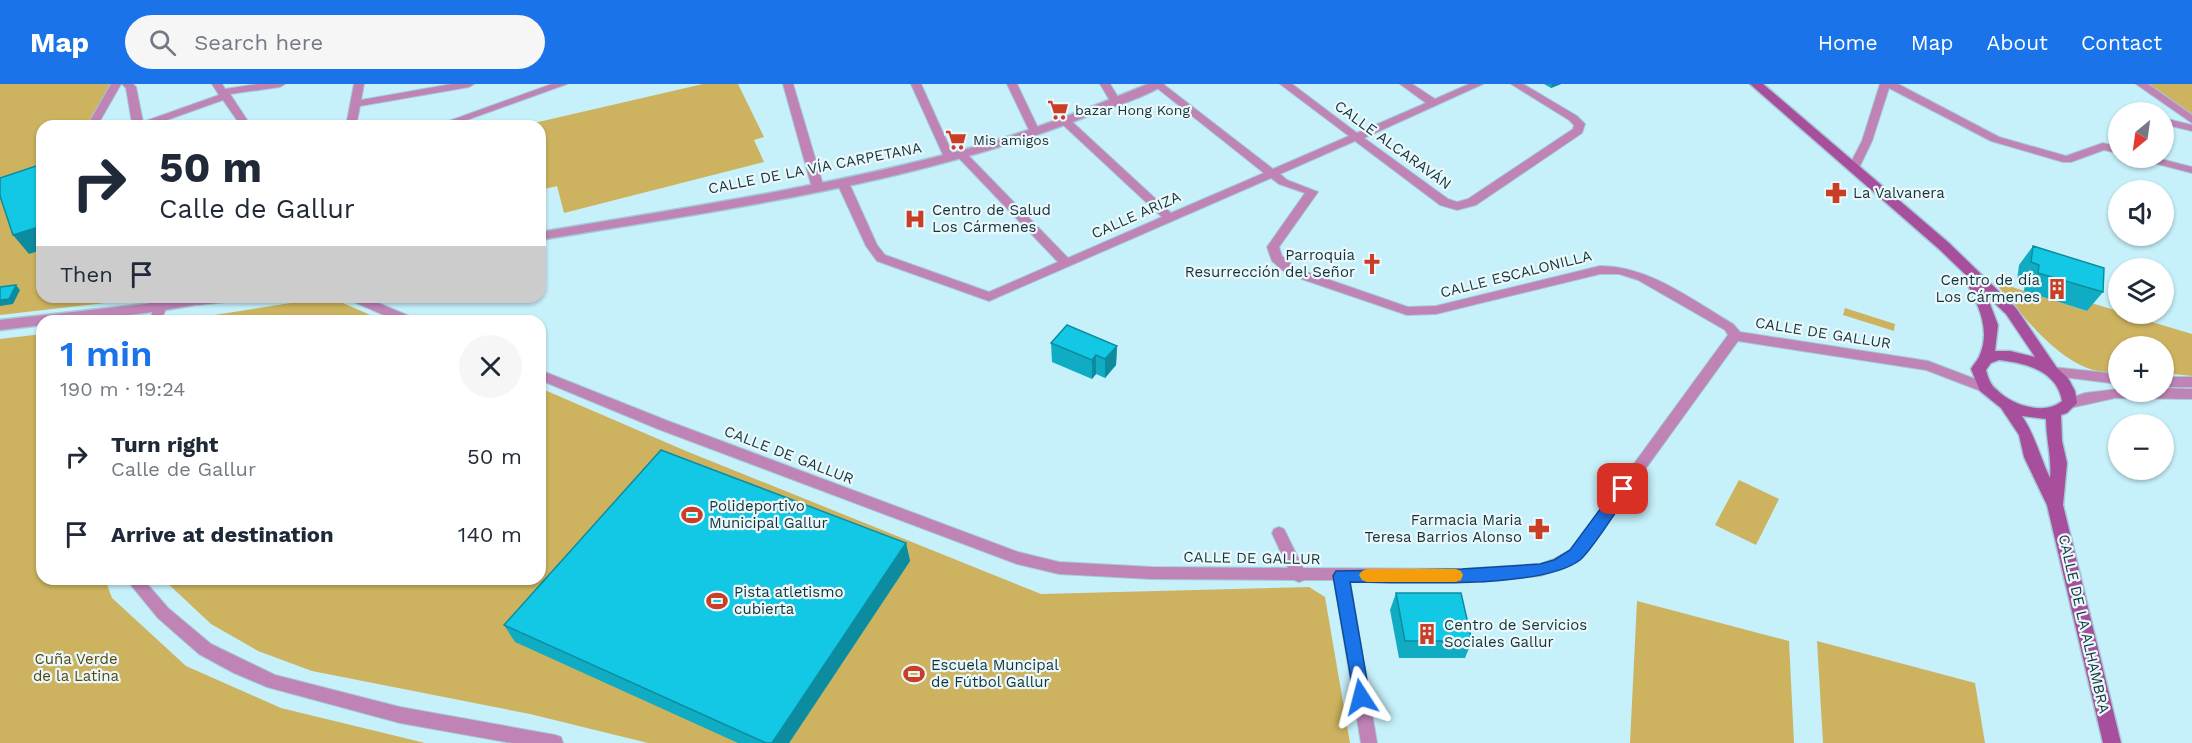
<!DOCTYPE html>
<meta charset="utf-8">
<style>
body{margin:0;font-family:"Work Sans",sans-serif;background:#f6f6f7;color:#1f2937;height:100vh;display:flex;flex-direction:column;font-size:22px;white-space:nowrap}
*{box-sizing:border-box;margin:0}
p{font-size:20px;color:#747a83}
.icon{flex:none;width:33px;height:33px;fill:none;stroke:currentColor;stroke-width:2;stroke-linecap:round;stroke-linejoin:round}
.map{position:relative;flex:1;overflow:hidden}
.side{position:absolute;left:36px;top:231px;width:510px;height:270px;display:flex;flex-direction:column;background:#fff;border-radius:18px;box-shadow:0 2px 4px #0004}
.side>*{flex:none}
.top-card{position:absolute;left:36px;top:36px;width:510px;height:183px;border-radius:18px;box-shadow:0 2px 4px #0004;background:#fff;color:#1f2937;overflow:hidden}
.needle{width:39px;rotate:209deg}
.fabs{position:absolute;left:2108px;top:18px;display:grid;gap:12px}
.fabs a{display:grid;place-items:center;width:66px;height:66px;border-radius:50%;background:#fff;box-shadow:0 2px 4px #0004;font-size:30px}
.pin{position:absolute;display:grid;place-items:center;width:51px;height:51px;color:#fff;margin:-26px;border-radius:12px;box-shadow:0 3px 9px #0006}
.me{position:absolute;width:66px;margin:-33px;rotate:351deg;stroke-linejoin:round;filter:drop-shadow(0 0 4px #0008)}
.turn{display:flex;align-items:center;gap:21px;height:126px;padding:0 24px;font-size:27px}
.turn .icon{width:78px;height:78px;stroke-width:2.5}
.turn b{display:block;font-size:42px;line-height:51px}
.then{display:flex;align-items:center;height:57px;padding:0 24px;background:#0003;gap:12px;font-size:22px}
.round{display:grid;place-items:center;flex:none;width:63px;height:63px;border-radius:32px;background:#f6f6f7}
.summary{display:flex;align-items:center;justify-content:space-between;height:102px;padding:0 24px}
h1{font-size:36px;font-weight:600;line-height:45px;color:#1a73e8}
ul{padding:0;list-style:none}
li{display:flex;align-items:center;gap:18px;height:78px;padding:0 24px}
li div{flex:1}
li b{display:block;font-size:22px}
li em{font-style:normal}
header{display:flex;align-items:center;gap:36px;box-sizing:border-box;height:84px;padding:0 30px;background:#1a73e8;color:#fff}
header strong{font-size:28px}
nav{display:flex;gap:33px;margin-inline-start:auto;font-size:21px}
.search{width:420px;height:54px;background:#f6f6f7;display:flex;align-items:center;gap:15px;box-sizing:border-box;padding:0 21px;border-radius:33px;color:#747a83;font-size:22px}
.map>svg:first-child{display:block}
</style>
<header>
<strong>Map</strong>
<div class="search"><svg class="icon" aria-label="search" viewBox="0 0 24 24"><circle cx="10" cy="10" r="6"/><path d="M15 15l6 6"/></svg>Search here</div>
<nav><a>Home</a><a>Map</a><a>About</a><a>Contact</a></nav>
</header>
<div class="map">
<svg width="2192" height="659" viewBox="0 0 2192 659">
<rect width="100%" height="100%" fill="#c6f0fa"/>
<!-- green -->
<g fill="#cdb35f">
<path d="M0,0H116L93,42H42V213H157L0,231Z"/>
<path d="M703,0H738L764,53L754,56L764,78L564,129L557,102L540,106V42H521Z"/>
<path d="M2145,0H2192V32Z"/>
<path d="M1993,197L2087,227L2088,218L2118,227V230H2125L2192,250V292L2163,289V262H2118V289C2064,292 2026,233 1993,197Z"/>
<path d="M329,213L384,237H176Z"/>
<path d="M1845,224L1895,240L1894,247L1843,231Z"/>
<path d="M42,250V495H105L112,514L186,582L281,624L425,659H0V255Z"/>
<path d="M540,304L686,367L1041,510L1309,503L1325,513L1350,659H648L530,630L312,587L258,567L211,540L163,495H540Z"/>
<path d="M1739,396L1779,415L1756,461L1715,441Z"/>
<path d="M1637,517L1789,557L1794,659H1630Z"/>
<path d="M1817,557L1975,599L1985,659H1823Z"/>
</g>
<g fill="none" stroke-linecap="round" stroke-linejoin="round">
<defs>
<g id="minor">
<path d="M111,0H121L97,42H87Z"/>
<path d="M122,0H133L136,3L143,38L219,11L212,0H222L225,5L258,0H285L280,3L230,10L251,42H241L223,16L150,42H129L132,39L126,4Z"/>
<path d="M354,0H364L361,16L452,0H474L469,3L360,22L356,42H346Z"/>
<path d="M552,0H567L450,42H435Z"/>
<path d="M783,0H793L824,104L822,106H814L812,104Z"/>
<path d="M911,0H921L954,73L953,75L949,76L944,73Z"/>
<path d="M1007,0H1017L1039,46L1038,48L1034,49L1029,46Z"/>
<path d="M1100,0H1110L1121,18L1120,20H1112Z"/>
<path d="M1152,0H1163L1273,85L1349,52L1280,0H1292L1357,49L1426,19L1400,0H1412L1435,15L1469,0H1483L1364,54L1448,115L1457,118L1468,115L1573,45L1574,41L1569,36L1511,0H1523L1577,32L1585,40L1582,49L1476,121L1457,126L1440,121L1355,57L1280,90L1287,96L1318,108L1279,163L1282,172L1295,184L1408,223L1436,222L1600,182C1649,182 1692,216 1733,240L1740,248L1928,277L1991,301L1993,304L1986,309L1926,286L1738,257L1581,474L1564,484L1540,492L1462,497H1350L1377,659H1361L1334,496H1304L1299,498L1294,496L1152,495L1059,490L1017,480L658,345L540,296V286L668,337L1018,468L1059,478L1152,483L1288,484L1272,449L1274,445L1279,443L1284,445L1303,484L1462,485L1540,480L1554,475L1571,466L1728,251L1725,246L1638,196L1619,190H1600L1436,230L1407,231L1287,190L1272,177L1267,163L1305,109L1279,100L1271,94L989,217L877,177L866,162L837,99L843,96L849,99L877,161L885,171L989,208L1058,178L957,72V68H965L1068,174L1162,133L1060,38V34H1068L1171,129L1264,89Z"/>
<path d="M1880,0H1898L1999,53L2066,72L2103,59L2118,63V69L2104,66L2071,78H2063L1991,57L1889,4L1872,57L1858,86H1850L1848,84L1862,57Z"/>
<path d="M2136,0H2148L2192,31V39Z"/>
<path d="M2129,25L2134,28H2120L2121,26Z"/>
<path d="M2163,34L2192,41V47L2163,40Z"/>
<path d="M2141,74H2157L2192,83V89L2142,76Z"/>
<path d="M151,213H163L167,222L161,237H149L155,222Z"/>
<path d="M197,213H242L236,217L198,221L192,217Z"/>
<path d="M347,213H364L414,234L416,237H398L349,216Z"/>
<path d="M2052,283L2118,290V300L2047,291L2045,288Z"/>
<rect x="2163" y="293" width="29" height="10"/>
<path d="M2163,304L2192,305V315L2115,314L2070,324L2063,319L2065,316L2085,309L2118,305V308H2163Z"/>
<path d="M126,495H143L168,524L211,560L275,591L400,623L555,651L561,653L563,659H512L400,639L267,603L234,589L199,570L158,534Z"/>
</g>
<g id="tertiary">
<path d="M1148,0H1164C1152,11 1110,24 1093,30C917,100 726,125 540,156V148C679,125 819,104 955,68C1021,51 1085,26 1148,0Z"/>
<path d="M185,213H218L211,218C155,228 99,237 42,237V241L0,246V236L145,220Z"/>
</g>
<path id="secondary" d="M1750,0H1763L1949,159L2016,224L2057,284L2068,294L2075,307L2077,319L2067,329L2061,331L2062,357L2067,379L2063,421L2121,659H2103L2047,421L2024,373L2019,351L2001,324L1980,307L1971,285C1973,281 1977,277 1979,273C1992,245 1977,218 1964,194L1966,191L1939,165ZM1987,212L2006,230L2035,273L2010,267H1995L1998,241ZM1999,276C2026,279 2057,287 2062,317C2044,332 2012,321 1997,306C1990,301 1988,293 1986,286L1991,279ZM2022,332L2046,335C2046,355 2052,374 2050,394C2040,373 2035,351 2022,332Z"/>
</defs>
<!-- minor casing -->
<use href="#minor" stroke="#a3cad4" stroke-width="2"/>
<!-- tertiary casing -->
<use href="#tertiary" stroke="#a3cad4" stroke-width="3"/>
<!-- secondary casing -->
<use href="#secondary" stroke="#a3cad4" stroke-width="3"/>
<!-- minor -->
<use href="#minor" fill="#bf83b6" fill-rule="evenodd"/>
<!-- tertiary -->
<use href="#tertiary" fill="#bf83b6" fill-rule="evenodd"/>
<!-- secondary -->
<use href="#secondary" fill="#a74e9c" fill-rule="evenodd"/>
</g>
<!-- wall -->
<g fill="#0facc4">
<path d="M1544,0H1561L1551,4Z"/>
<path d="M2033,162L2103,208L2087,227L2024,207L2025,199L2017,197L2019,181Z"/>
<path d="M1051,259L1117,262L1116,281L1105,294L1096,290L1092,295L1052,278Z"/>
<path d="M906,459L910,477L789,659H738L515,558L504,541Z"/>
<path d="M1396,509L1472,557L1465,574H1399L1390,526Z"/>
</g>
<!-- shaded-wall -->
<g fill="#0d8ca0">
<path d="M1552,0H1561L1551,4Z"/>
<path d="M42,142V166L29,170L13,151Z"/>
<path d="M16,201L20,206L13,220L0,222V216Z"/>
<path d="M1117,262L1116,281L1105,294V275Z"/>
<path d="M1096,271V290L1092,295V276Z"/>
<path d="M906,459L910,477L789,659H772Z"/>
</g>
<!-- building -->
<g fill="#12c8e4" stroke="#0d8ca0" stroke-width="1.5">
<path d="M42,80V142L13,151L0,112V94Z"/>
<path d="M2033,162L2104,184L2103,208L2038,189L2039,181L2031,178Z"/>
<path d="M16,201L9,215L0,216V203Z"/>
<path d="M1067,241L1117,262L1105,275L1096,271L1092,276L1051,259Z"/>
<path d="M661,366L906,459L772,659H766L504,541Z"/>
<path d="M1396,509H1461L1472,557H1405Z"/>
</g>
<!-- route -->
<path fill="#1a73e8" stroke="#114b97" stroke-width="1.5" d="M1623,400L1629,401L1631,405L1629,409C1617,425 1593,465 1580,476C1541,506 1402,498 1350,498L1370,613L1367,618L1361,620L1355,618L1333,492L1336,487L1462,485L1540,480L1554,476L1570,466L1618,401Z"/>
<!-- slow -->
<path fill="#f59e0b" d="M1367,485H1456L1461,487L1463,491L1461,496L1456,498H1367L1362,496L1359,491L1362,487Z"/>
<!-- icons -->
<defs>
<symbol id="supermarket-bare" viewBox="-9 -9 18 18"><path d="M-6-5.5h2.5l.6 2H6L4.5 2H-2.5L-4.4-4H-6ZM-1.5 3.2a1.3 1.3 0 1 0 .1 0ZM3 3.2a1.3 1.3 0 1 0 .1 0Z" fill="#c93e25" stroke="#eaf8fb" stroke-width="2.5" paint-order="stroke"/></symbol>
<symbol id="pharmacy-bare" viewBox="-9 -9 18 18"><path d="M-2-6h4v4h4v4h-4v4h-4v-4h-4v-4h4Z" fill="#c93e25" stroke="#eaf8fb" stroke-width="2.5" paint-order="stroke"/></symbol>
<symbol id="hospital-bare" viewBox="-9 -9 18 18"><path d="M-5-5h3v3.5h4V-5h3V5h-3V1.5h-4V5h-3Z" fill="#c93e25" stroke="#eaf8fb" stroke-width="2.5" paint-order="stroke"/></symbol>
<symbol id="church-bare" viewBox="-9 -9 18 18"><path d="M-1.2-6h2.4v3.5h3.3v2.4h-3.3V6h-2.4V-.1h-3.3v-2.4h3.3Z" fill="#c93e25" stroke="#eaf8fb" stroke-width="2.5" paint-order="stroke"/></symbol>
<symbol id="building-bare" viewBox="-9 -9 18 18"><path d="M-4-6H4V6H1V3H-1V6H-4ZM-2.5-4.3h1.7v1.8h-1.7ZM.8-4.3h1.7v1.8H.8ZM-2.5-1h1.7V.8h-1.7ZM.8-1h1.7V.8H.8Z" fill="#c93e25" stroke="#eaf8fb" stroke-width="2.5" paint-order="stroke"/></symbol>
<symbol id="stadium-bare" viewBox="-9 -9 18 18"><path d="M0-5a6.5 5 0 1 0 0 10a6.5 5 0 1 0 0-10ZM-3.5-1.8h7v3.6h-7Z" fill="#c93e25" stroke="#eaf8fb" stroke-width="2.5" paint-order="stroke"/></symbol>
</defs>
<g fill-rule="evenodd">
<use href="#supermarket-bare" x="1043" y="11" width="30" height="30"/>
<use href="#supermarket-bare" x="941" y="41" width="30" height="30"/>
<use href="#pharmacy-bare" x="1821" y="94" width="30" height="30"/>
<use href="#hospital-bare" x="900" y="120" width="30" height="30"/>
<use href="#church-bare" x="1357" y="165" width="30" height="30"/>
<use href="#building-bare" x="2042" y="190" width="30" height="30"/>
<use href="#stadium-bare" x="677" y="416" width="30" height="30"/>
<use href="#pharmacy-bare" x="1524" y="430" width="30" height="30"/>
<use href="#stadium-bare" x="702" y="502" width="30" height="30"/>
<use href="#building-bare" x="1412" y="535" width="30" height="30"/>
<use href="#stadium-bare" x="899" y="575" width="30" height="30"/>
</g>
<g text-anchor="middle" stroke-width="4.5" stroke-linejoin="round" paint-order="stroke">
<!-- far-poi labels -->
<g font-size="14" fill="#15343a" stroke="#eaf8fb" text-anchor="start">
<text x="1075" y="31">bazar Hong Kong</text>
<text x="973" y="61">Mis amigos</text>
</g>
<!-- street labels -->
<g font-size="15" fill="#15343a" stroke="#eaf8fb">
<text transform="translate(1393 61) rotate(36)" y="5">CALLE ALCARAVÁN</text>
<text transform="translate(815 84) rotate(-11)" y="5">CALLE DE LA VÍA CARPETANA</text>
<text transform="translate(1136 131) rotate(-24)" y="5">CALLE ARIZA</text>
<text transform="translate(1516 190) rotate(-14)" y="5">CALLE ESCALONILLA</text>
<text transform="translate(1823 249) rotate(9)" y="5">CALLE DE GALLUR</text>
<text transform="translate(789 371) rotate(21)" y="5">CALLE DE GALLUR</text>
<text transform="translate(1252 474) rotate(1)" y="5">CALLE DE GALLUR</text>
<text transform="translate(2084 540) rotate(77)" y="5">CALLE DE LA ALHAMBRA</text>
</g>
<!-- poi labels -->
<g font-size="15" fill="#15343a" stroke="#eaf8fb" text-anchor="start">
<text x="1853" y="114">La Valvanera</text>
<text x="932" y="131">Centro de Salud<tspan x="932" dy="17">Los Cármenes</tspan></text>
<text x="1355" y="176" text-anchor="end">Parroquia<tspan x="1355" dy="17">Resurrección del Señor</tspan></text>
<text x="2040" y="201" text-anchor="end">Centro de día<tspan x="2040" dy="17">Los Cármenes</tspan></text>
<text x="709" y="427">Polideportivo<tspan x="709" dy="17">Municipal Gallur</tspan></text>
<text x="1522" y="441" text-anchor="end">Farmacia Maria<tspan x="1522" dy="17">Teresa Barrios Alonso</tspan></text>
<text x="734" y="513">Pista atletismo<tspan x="734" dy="17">cubierta</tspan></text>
<text x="1444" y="546">Centro de Servicios<tspan x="1444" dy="17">Sociales Gallur</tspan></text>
<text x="931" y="586">Escuela Muncipal<tspan x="931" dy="17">de Fútbol Gallur</tspan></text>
</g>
<!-- park labels -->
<g font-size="15" fill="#59480b" stroke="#eaf8fb">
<text x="76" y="580">Cuña Verde<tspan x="76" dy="17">de la Latina</tspan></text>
</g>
</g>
</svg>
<div class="fabs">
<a><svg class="needle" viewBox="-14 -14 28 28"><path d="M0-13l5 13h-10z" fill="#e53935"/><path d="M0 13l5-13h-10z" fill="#747a83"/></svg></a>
<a><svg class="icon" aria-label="sound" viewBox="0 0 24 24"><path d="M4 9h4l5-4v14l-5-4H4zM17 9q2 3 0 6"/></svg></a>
<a><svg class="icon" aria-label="layers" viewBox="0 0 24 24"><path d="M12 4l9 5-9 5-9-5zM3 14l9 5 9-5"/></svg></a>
<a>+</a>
<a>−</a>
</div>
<div class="pin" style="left:1623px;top:405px;background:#d93025"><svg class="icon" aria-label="arrive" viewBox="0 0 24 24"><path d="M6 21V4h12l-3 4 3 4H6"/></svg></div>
<svg class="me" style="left:1361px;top:613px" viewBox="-20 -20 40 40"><path d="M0-17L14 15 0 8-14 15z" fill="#1a73e8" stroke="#fff" stroke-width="4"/></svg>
<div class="top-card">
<div class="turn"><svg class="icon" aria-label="right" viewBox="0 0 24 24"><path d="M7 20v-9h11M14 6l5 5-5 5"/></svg><div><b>50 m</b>Calle de Gallur</div></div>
<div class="then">Then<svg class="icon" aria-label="arrive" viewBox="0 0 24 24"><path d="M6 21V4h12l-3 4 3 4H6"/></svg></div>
</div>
<section class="side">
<div class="summary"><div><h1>1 min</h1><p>190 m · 19:24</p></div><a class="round"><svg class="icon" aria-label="close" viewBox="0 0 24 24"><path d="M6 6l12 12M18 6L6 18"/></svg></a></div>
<ul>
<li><svg class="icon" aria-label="right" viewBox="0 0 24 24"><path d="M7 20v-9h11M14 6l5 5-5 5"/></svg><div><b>Turn right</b><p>Calle de Gallur</p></div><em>50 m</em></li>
<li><svg class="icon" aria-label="arrive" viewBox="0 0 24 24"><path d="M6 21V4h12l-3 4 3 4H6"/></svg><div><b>Arrive at destination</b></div><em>140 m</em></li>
</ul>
</section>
</div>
